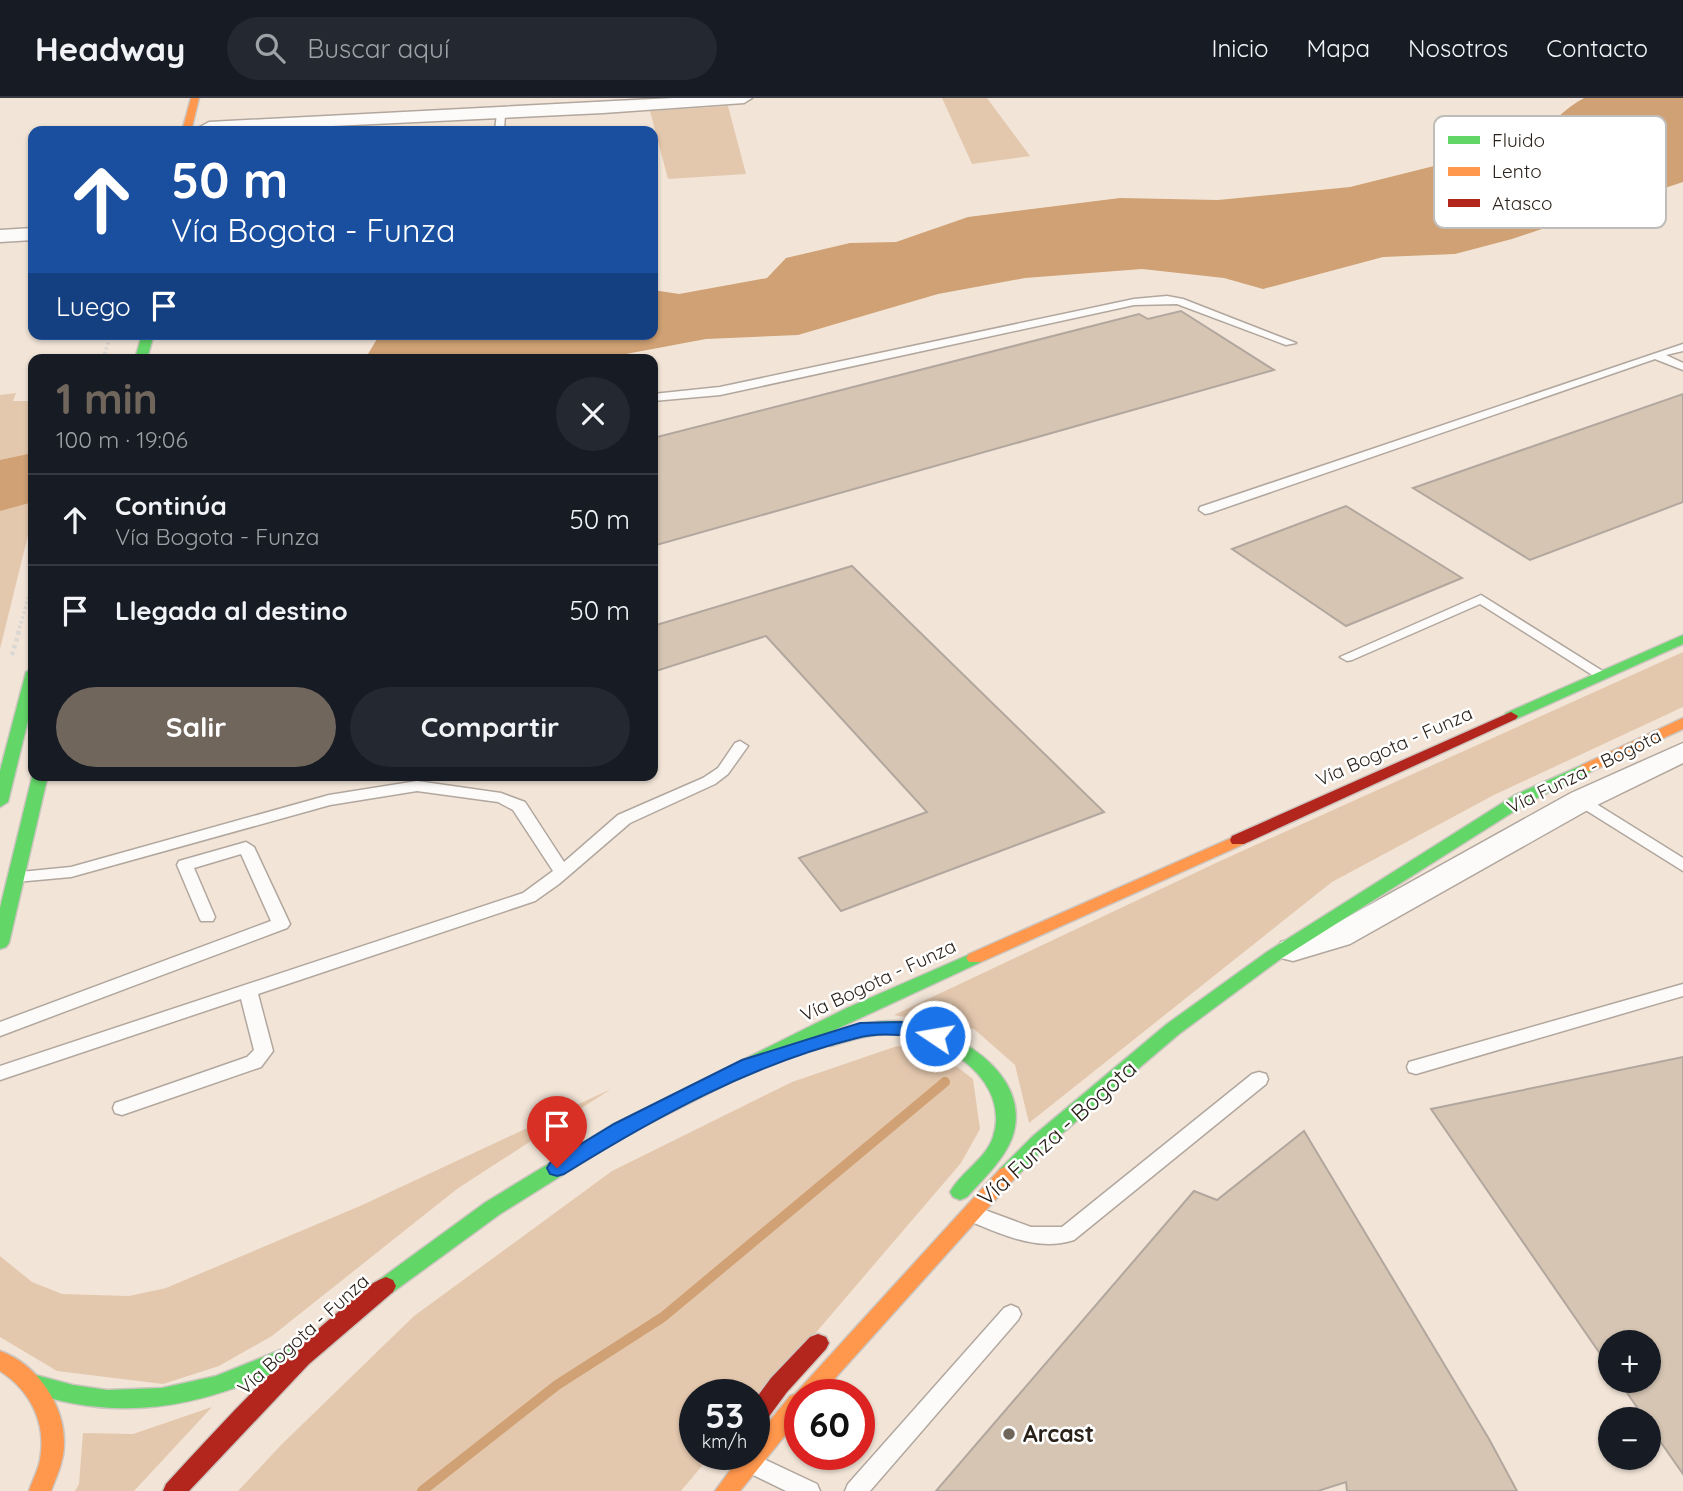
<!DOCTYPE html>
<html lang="es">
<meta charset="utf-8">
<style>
body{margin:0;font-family:Quicksand,sans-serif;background:#242831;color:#f1f3f6;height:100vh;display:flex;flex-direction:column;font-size:26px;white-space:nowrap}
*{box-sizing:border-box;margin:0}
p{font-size:23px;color:#9ea1a6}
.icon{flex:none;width:38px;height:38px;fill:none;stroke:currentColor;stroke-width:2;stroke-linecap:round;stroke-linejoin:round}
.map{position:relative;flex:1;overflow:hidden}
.details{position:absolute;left:28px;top:256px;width:630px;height:427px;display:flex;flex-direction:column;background:#171b24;border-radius:14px;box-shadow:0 2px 5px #0004}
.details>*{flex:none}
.guide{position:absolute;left:28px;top:28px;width:630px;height:214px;border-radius:14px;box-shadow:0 2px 5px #0004;background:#1a4fa0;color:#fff;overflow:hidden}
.controls{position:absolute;left:1598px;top:1232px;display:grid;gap:14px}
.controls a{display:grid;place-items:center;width:63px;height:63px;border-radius:50%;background:#171b24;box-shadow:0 2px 5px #0004;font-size:35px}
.speed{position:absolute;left:679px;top:1281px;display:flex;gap:14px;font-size:35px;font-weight:700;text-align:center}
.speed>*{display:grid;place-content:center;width:91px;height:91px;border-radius:50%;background:#171b24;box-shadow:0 2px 5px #0004;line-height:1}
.speed small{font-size:18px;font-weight:400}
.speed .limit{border:10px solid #d22;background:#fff;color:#111}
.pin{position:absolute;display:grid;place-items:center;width:60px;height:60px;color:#fff;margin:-72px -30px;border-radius:50% 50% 50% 0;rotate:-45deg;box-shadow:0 0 7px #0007}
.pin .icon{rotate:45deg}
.me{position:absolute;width:77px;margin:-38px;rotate:282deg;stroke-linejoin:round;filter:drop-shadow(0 0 5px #0008)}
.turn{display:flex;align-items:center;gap:24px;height:147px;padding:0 28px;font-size:32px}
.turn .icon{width:91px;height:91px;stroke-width:2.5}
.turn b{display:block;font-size:49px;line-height:60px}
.then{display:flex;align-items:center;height:66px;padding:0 28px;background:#0003;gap:14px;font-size:26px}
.round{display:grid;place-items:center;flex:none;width:74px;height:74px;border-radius:37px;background:#242831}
.headline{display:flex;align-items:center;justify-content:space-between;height:119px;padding:0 28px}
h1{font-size:42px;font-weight:800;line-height:52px;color:#71665c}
.button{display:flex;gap:14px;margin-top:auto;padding:14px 28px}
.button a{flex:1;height:80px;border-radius:42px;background:#71665c;color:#fff;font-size:28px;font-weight:800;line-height:80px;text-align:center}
.button a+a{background:#242831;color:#f1f3f6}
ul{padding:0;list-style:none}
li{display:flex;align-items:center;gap:21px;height:91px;padding:0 28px;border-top:2px solid #363941}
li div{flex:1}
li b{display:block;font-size:26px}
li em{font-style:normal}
header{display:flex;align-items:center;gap:42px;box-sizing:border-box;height:98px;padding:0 35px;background:#171b24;border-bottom:2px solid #363941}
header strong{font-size:33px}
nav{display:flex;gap:38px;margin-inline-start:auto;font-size:24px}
.search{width:490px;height:63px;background:#242831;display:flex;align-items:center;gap:18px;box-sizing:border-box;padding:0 24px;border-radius:38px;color:#9ea1a6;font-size:26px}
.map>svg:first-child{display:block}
</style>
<header>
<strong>Headway</strong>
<div class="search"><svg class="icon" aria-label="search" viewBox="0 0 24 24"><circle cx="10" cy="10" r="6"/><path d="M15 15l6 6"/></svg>Buscar aquí</div>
<nav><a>Inicio</a><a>Mapa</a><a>Nosotros</a><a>Contacto</a></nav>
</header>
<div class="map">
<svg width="1683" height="1393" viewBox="0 0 1683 1393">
<rect width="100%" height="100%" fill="#f2e5d8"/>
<!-- green -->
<g fill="#e4c8ae">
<path d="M942,0H987L1030,58L972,66Z"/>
<path d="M728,8L746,76L668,81L650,13Z"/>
<path d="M16,295L13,303H33V356L0,363V297Z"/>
<path d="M33,404V417L0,551V412Z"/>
<path d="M1683,554V609L1494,697L1332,784L1029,1025L1015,967L974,931L894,917L1218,764Z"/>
<path d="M897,948L936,953L973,981L980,1031L961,1065L754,1307V1297H695V1356H712L681,1393H238L281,1347L414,1218L612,1073L792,984Z"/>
<path d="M611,991L457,1091L272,1238L219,1268L163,1286L57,1273L0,1239V1158L32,1184L62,1196L129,1198L166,1190L360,1108Z"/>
<path d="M212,1309L134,1393H75L79,1386L83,1335L133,1336Z"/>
</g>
<!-- water -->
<g fill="#cfa174">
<path d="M1584,0H1683V84L1512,141L1455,156L1383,159L1263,191L1224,180L1142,171L1025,180L938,196L798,237L706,241L599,261H365L380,236H653V192L679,196L767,180L786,160L850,145L896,144L968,119L1120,100L1218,102L1350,89L1438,67L1449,54C1472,51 1512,51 1531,40C1550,29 1564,10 1584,0Z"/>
<path d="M33,355V404L0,413V362Z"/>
</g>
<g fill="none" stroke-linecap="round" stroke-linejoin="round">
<!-- stream -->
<path stroke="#cfa174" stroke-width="10" d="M422,1393L557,1287L663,1219L945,984"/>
</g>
<!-- building -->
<g fill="#d6c5b3" stroke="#b2a79e" stroke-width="2">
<path d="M1181,213L1274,272L653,448V340L1139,216L1148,221Z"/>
<path d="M1683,296V404L1530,462L1413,390Z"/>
<path d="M1346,408L1462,480L1346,528L1232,451Z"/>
<path d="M852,468L1104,714L841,813L799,760L927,714L766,538L653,574V528Z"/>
<path d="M1683,959V1376L1648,1326V1321H1645L1619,1283H1648V1244H1610V1270L1431,1011Z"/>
<path d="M1304,1033L1489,1341L1517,1393H1347L1346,1384L1318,1393H936L1194,1093L1217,1102Z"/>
</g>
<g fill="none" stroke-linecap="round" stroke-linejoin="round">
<defs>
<g id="lane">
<path d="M501,12L505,15L504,33H495L497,15Z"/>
<path d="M1167,198L1183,201L1296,245L1286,247L1177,206L1134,207L720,297L653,303V296L720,289L1134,201Z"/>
<path d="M1683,246V253L1666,257L1683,265V272L1655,261L1210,415L1205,416L1199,412L1200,409Z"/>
<path d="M1481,497L1609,577L1602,581L1597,580L1480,506L1352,562L1347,563L1340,559Z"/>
<path d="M740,643L748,648L728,676L715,686L630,725L559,786L535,803L258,896L273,953L261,969L122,1017L115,1015L113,1010L115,1005L247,959L254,952L241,901L0,982V968L523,795L553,773L513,712L498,704L417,693L330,707L71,779L16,784L8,779L10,775L71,769L329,697L417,683L501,695L525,704L564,764L618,717L703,680L718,670L735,645Z"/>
<path d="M1582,697L1683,760V773L1576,706L1574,702Z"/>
<path d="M246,744L254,749L290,826L287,830L0,938V924L271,823L241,756L194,770L215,819L213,823H201L199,819L177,767L179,763Z"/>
<path d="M1683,886V898L1416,976L1409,974L1407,969L1409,964L1416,962Z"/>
<path d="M1259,974L1266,976L1268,981L1266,986L1074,1142C1037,1154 1001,1136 967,1122L964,1116L967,1110L974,1108L1031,1129H1062L1252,976Z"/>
<path d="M1011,1207L1018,1210L1021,1216L1018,1222L870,1393H845L848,1386L1004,1210Z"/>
<path d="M755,1357L817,1386L820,1393H786L747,1374L744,1367L747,1360Z"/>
</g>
<g id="street">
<path d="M673,0H752L744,5L603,15L227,33H205L200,29L209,24Z"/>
<path d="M33,130V142L0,144V132Z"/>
<path d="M1683,645V665L1593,709L1350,846L1293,863L1281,860L1277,852L1281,844L1328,830L1571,695Z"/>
</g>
<g id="fast">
<path d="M142,236H154L147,261H135Z"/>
<path d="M1683,537V546L1516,621L1511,622L1504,618L1506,615Z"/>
<path d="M33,570V602L8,704L0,709V673L26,574Z"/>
<path d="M1587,665L1595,670L1592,673L1527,705L1279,862L1179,936L1046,1049L1014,1081L1007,1084L1000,1081L997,1076L1000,1071L1032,1039L1167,926L1267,854L1515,697Z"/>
<path d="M33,675L48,677L9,845L6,849L0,851V810Z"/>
<path d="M975,854L981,856L984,860L981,864L828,935C850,929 873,922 896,923C950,927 1035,975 1012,1040C1003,1063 983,1081 967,1099L960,1102L953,1099L950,1094C961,1074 986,1061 993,1039C1011,984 948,942 900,937C877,934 853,941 831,948L825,946L822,941L824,937L628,1036L500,1116L393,1194L386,1197L379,1194L376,1188L379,1182L486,1104L614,1026L847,910Z"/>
<path d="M293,1247L301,1250L304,1256C298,1269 276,1274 263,1279C182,1313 108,1322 24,1292L21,1285L24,1278L32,1276L73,1287L107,1292L162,1290L216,1278Z"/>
</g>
<g id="slow">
<path d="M191,0H199L191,33H182Z"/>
<path d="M1683,620V631L1592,673H1582L1579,670L1582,667Z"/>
<path d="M1238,737L1244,738L1246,742L1244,746L981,864H969L966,860L969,856Z"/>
<path d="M1007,1068L1014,1071L1017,1076L1014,1081L820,1297H800V1319L740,1393H715L742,1356H754V1342L790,1298L795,1296L1000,1071Z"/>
<path d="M0,1253C37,1266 65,1307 64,1346C64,1363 57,1377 51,1393H29C32,1383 38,1373 40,1362C47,1326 31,1293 0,1273Z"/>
</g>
<g id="jam">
<path d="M1511,614L1518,618L1516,621L1244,746H1232L1230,742L1232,738Z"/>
<path d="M386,1179L393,1182L396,1188L393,1194L309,1266L189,1393H163L166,1386C221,1326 276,1266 338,1214C352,1202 368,1185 386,1179Z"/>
<path d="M818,1236L826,1239L829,1245L826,1251L787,1294L762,1328L754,1331V1303L771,1280L810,1239Z"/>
</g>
</defs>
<!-- lane casing -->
<use href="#lane" stroke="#b1a79e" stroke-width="3"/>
<!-- street casing -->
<use href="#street" stroke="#b1a79e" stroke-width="3"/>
<!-- fast casing -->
<use href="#fast" stroke="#ccc5bf" stroke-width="3"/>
<!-- slow casing -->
<use href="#slow" stroke="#ccc5bf" stroke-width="3"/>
<!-- jam casing -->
<use href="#jam" stroke="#ccc5bf" stroke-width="3"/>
<!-- path-far1 -->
<g stroke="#dbd7d3" stroke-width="3.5" stroke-dasharray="2.5 2.5" stroke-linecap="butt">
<path d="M103,261L111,236"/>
<path d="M18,535L33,484"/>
</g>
<!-- path -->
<path stroke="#dbd7d3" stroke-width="4.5" stroke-dasharray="3.5 3.5" stroke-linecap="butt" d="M12,557L19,533"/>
<!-- lane -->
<use href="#lane" fill="#fdfbf9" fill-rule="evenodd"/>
<!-- street -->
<use href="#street" fill="#fdfbf9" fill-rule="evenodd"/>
<!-- fast -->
<use href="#fast" fill="#63d668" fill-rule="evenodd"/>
<!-- slow -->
<use href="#slow" fill="#ff974d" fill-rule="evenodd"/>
<!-- jam -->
<use href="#jam" fill="#b3261e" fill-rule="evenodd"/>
</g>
<!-- route -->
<path fill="#1a73e8" stroke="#114b97" stroke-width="2" d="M901,924L942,933L944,938L942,942C928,946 914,938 900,937C887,936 870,936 857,940C752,966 656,1019 564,1076L557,1078L550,1076L547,1070L550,1065L614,1026L742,962L860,925Z"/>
<!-- markers -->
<circle fill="#71665c" stroke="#fff" stroke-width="2.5" cx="1009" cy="1336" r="7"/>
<g text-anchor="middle" stroke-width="5" stroke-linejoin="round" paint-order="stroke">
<!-- street labels -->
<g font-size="19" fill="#2b221a" stroke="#fff">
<text transform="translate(1394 648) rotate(-24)" y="7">Vía Bogota - Funza</text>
<text transform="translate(1584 673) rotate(-26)" y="7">Vía Funza - Bogota</text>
<text transform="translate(878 882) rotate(-25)" y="7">Vía Bogota - Funza</text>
<text transform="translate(303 1236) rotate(-42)" y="7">Vía Bogota - Funza</text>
</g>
<!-- near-street labels -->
<g font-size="23" fill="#2b221a" stroke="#fff">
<text transform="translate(1057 1035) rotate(-42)" y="8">Vía Funza - Bogota</text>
</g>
<!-- near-poi labels -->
<g font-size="23" font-weight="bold" fill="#2b221a" stroke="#fff" text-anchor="start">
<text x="1023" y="1344">Arcast</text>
</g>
</g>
<!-- legend -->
<rect x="1434" y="18" width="232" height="112" rx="10" fill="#fff" stroke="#bfbdba" stroke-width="2"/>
<rect x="1448" y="38" width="32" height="8" fill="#63d668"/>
<rect x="1448" y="69" width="32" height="9" fill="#ff974d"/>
<rect x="1448" y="101" width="32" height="8" fill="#b3261e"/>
<g font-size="19" fill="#2b221a">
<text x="1492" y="49">Fluido</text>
<text x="1492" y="80">Lento</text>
<text x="1492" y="112">Atasco</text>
</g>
</svg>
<div class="controls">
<a>+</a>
<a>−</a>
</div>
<div class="speed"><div>53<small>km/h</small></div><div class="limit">60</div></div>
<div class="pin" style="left:557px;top:1070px;background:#d93025"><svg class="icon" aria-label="arrive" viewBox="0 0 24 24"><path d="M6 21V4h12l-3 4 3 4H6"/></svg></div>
<svg class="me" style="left:935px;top:938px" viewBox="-20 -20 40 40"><circle r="17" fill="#1a73e8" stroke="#fff" stroke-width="3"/><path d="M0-11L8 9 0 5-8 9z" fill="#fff"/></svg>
<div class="guide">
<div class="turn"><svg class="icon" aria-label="ahead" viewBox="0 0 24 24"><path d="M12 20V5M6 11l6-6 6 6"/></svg><div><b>50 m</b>Vía Bogota - Funza</div></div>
<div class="then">Luego<svg class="icon" aria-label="arrive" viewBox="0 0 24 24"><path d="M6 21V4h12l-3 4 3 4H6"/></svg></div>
</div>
<section class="details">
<div class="headline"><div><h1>1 min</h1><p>100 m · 19:06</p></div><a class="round"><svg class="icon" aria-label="close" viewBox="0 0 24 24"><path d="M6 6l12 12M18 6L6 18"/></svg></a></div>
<ul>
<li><svg class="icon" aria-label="ahead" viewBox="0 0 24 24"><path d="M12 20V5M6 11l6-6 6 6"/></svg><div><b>Continúa</b><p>Vía Bogota - Funza</p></div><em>50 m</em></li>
<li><svg class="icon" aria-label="arrive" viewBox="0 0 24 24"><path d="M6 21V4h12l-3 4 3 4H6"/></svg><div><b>Llegada al destino</b></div><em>50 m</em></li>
</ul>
<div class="button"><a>Salir</a><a>Compartir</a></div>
</section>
</div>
